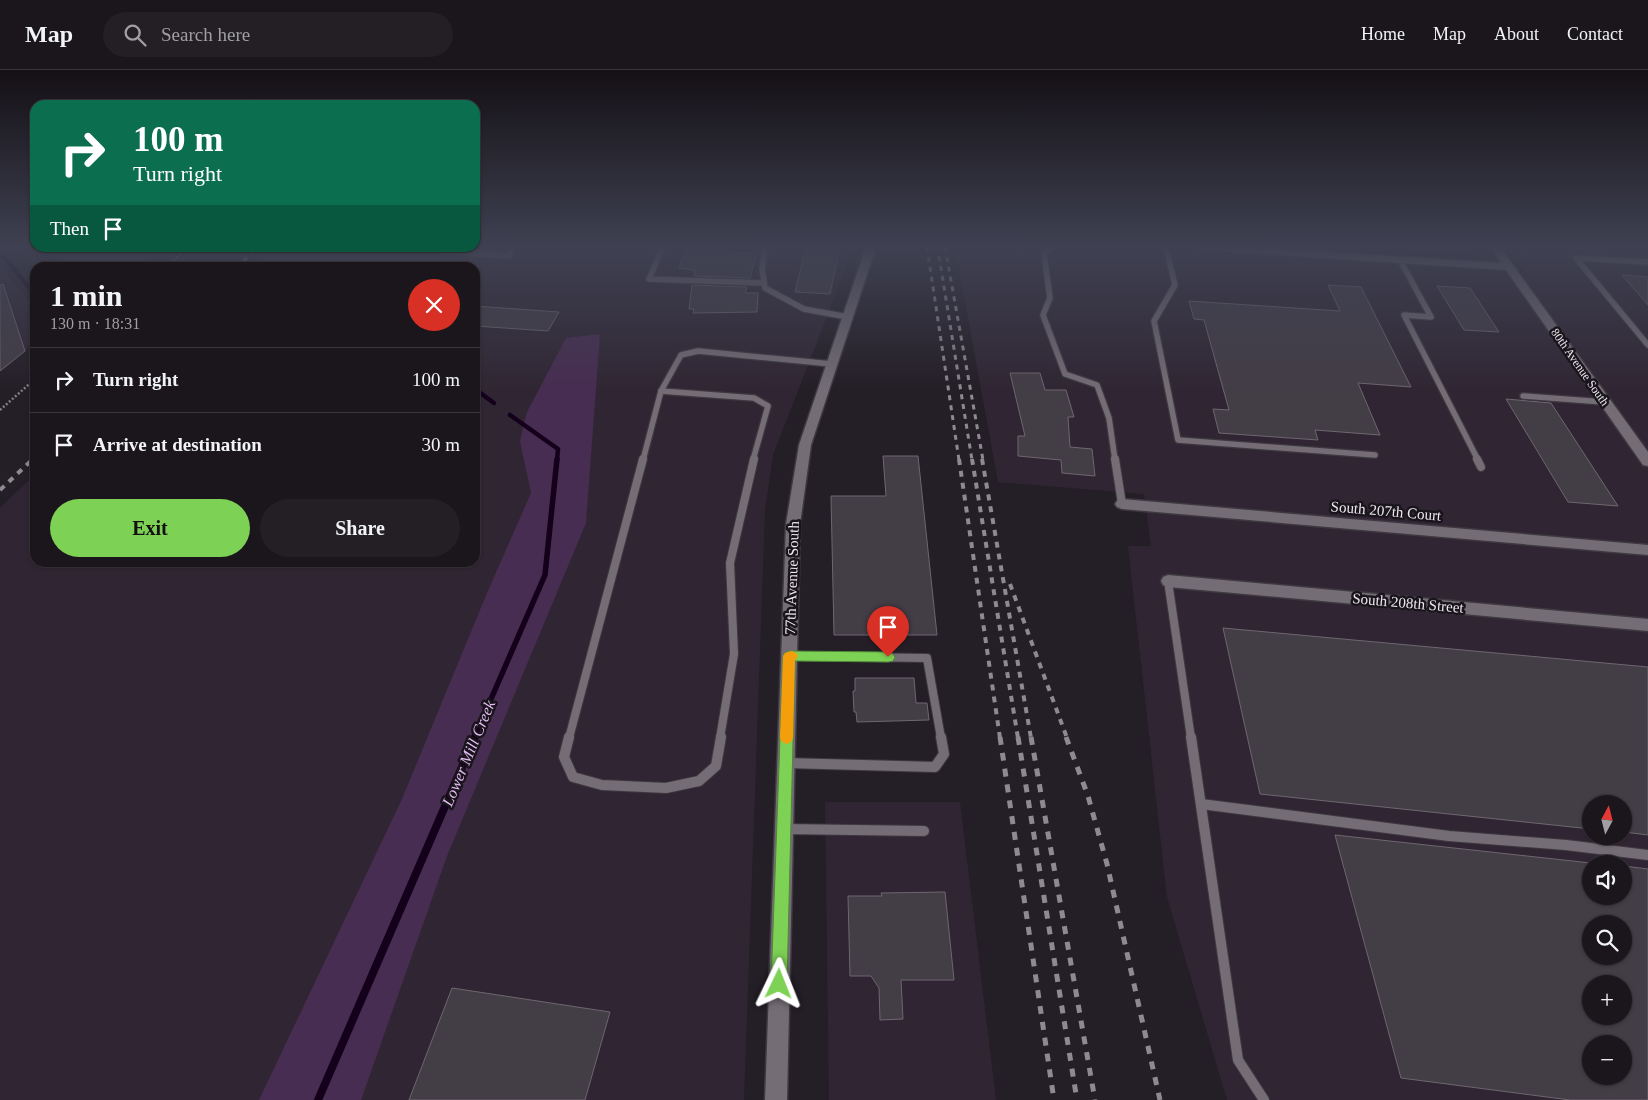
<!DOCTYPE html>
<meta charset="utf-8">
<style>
body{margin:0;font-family:Georgia,serif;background:#241f25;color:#f1f3f6;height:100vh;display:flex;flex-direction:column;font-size:19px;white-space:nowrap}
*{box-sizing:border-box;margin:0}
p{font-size:16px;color:#a09fa3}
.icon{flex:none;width:28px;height:28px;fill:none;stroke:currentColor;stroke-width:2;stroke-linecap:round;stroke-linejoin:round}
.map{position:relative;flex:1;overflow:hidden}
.details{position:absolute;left:30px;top:192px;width:450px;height:305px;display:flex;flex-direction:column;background:#1b161c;border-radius:15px;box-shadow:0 1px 4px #0004,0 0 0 1px #39353b}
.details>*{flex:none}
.guide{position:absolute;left:30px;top:30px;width:450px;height:152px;border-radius:15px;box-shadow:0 1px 4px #0004,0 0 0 1px #39353b;background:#0b6e4f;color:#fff;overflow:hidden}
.needle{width:32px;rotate:7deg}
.controls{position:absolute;left:1582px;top:725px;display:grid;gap:10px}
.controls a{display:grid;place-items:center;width:50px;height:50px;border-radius:50%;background:#1b161c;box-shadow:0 1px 4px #0004,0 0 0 1px #39353b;font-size:25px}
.pin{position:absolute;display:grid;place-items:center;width:42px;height:42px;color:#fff;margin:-51px -21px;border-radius:50% 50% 50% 0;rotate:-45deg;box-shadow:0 0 5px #0007}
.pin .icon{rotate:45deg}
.me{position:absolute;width:55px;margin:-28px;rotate:2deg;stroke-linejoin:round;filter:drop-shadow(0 0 4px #0008)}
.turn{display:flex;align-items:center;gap:18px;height:105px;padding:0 20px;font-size:22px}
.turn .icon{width:65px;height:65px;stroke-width:2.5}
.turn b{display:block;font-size:35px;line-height:42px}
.then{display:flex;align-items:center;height:48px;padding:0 20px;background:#0003;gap:10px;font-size:19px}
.round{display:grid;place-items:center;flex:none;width:52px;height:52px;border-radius:26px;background:#241f25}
.summary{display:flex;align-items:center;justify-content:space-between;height:85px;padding:0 20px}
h1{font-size:30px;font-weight:700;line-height:38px}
.action{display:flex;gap:10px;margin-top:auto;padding:10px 20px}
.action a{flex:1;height:58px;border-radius:30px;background:#7dd154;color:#111;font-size:20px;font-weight:700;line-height:58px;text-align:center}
.action a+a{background:#241f25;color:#f1f3f6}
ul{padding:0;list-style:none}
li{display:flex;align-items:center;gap:15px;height:65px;padding:0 20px;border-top:1px solid #39353b}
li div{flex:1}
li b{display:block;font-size:19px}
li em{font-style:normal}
header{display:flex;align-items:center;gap:30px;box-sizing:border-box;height:70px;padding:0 25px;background:#1b161c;border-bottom:1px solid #39353b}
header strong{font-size:24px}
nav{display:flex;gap:28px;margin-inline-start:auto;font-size:18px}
.search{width:350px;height:45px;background:#241f25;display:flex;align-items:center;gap:12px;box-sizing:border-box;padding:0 18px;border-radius:28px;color:#a09fa3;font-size:19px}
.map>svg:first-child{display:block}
</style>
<header>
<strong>Map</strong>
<div class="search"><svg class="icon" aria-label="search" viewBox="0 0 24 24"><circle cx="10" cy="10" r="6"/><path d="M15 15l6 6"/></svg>Search here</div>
<nav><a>Home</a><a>Map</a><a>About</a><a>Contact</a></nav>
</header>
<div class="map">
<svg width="1648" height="1030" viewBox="0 0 1648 1030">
<rect width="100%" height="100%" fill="#241e26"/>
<!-- built -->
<g fill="#302633" fill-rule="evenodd">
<path d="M854,177L773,385L765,440L744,1030H0V438L35,404V492H475V198L253,197L274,178Z"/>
<path d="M955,177H1141L1524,202L1507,177H1648V1030H1227L1167,827L1128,476H1151L1144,424L998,412ZM1591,734H1624V766H1591ZM1591,794H1624V826H1591ZM1591,854H1624V886H1591ZM1591,914H1624V946H1591ZM1591,974H1624V1006H1591Z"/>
<path d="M1346,177H1482L1488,186Z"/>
<path d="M52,178H160L136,198L71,197Z"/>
<path d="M0,195L35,239V272L0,302Z"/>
<path d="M825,732H960L996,1030H829Z"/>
</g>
<!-- green -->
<path fill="#472d51" d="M600,264L586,453L447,786L361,1030H259L402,729L487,523L531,423L520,371L527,342L566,268Z"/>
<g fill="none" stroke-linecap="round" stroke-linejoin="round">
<!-- stream-far2 -->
<g stroke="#15001c" stroke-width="4.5">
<path d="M0,182L35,225"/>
<path d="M475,319L494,333"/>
<path d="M510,345L558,379L557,390"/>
</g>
<!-- stream-far1 -->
<path stroke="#15001c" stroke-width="5.5" d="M474,668L545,505L557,389"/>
<!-- stream -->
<path stroke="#15001c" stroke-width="8" d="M318,1030L475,667"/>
</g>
<!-- building -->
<g fill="#433d46" stroke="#6e6770" fill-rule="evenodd">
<path d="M806,177H840L830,224L795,222Z"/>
<path d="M686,180L757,184L750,208L694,206L695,200L679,198Z"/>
<path d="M1622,205L1648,207V235Z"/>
<path d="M3,214L25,281L0,301V215Z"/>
<path d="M692,215L747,217L745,223H758L757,242L693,243L694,239H689Z"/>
<path d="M1328,215L1361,217L1411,317L1358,313L1380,365L1315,360L1318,370L1219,363L1213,339L1229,340L1204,250L1194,249L1189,231L1340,241Z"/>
<path d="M1437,216L1470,218L1499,262L1464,260Z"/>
<path d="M475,236L559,242L548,261L475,256Z"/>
<path d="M1010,303H1040L1045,320H1066L1074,347H1068L1070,377L1092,379L1095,406L1062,403L1061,390L1018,386V366H1025Z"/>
<path d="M1506,329L1551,333L1618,436L1568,432Z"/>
<path d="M883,386H918L937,565H834L831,426H886Z"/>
<path d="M1223,558L1648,597V765L1624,762V734H1591V759L1260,724Z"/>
<path d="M855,608H914L916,633H927L929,650L857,652L856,642H854L853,621H855Z"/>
<path d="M1335,765L1591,793V826H1624V796L1648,799V1030H1570L1401,1008ZM1591,854H1624V886H1591ZM1591,914H1624V946H1591ZM1591,974H1624V1006H1591Z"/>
<path d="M945,822L954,910H901L903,949L880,950L879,918L871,906H850L848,826H882L881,823Z"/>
<path d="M452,918L610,942L585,1030H409Z"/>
</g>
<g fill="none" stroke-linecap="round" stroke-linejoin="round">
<defs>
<g id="service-far2">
<path d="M663,177L649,209L764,213"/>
<path d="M765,177L762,199L765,218L804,239L848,247"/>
<path d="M1053,177L1044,184L1050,228L1043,245L1065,304L1097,315L1109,348L1115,390"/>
<path d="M1166,177L1175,215L1154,251L1178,370L1375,385"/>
<path d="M390,178L509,186L515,177"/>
<path d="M1400,190L1431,247L1404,245L1478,390"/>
<path d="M1648,192L1576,188L1648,275"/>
<path d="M661,321L754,328L768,336L753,390"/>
<path d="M661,321L681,285L698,281L832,294"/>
<path d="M1523,326L1604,332"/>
<path d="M643,390L661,321"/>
</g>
<g id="service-far1">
<path d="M1115,389L1122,434"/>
<path d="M1477,389L1481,397"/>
<path d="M1168,511L1191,668"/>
<path d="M789,586L927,588L941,668"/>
<path d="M569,668L643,389"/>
<path d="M720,668L734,584L730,493L754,389"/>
</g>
<g id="service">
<path d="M569,667L564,687L573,707L602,715L666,718L699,711L716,696L721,667"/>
<path d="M1191,667L1238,990L1264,1030"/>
<path d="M786,693L935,697L944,684L941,667"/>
<path d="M1201,734L1449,766L1566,775L1648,785"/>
<path d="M784,759L924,761"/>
</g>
<g id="minor">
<path d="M866,177H876L811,375L800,454L787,1030H765L786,454L799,375Z"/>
<path d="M1196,177H1250L1501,193L1490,177H1500L1648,382V396L1643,395L1506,200L1201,180Z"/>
<path d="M1122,429L1648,475V485L1122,439L1117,437L1115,434L1117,431Z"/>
<path d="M1168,505L1648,549V561L1168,517L1163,515L1161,511L1163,507Z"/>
</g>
</defs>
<!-- service-far2 casing -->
<use href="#service-far2" stroke="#3e3940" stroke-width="8"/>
<!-- service-far1 casing -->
<use href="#service-far1" stroke="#3e3940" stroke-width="10"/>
<!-- service casing -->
<use href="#service" stroke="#3e3940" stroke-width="12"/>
<!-- minor casing -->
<use href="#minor" stroke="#3e3940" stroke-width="3"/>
<!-- path -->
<g stroke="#837e85" stroke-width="2.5" stroke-dasharray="2 2" stroke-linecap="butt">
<path d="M164,198L187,178"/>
<path d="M0,340L35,309"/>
</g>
<!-- service-far2 -->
<use href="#service-far2" stroke="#746d76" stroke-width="5.5"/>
<!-- service-far1 -->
<use href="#service-far1" stroke="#746d76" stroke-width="8"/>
<!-- service -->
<use href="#service" stroke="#746d76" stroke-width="10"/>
<!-- minor -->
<use href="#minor" fill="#746d76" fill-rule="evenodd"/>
<!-- rail-far2 -->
<g stroke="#8f8a91" stroke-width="3" stroke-dasharray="5 5" stroke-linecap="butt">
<path d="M927,177L959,390"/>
<path d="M945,177L983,390"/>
<path d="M939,186L972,390"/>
<path d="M236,198L257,178"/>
<path d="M31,390L35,387"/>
</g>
<!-- rail-far1 -->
<g stroke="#8f8a91" stroke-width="4" stroke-dasharray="6 6" stroke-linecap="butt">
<path d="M959,389L1000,668"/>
<path d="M972,389L1018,668"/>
<path d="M982,389L1031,668"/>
<path d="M0,420L33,389"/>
<path d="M1010,514L1067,668"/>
</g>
<!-- rail -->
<g stroke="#8f8a91" stroke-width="5" stroke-dasharray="8 8" stroke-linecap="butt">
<path d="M1000,667L1054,1030"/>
<path d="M1018,667L1077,1030"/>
<path d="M1031,667L1095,1030"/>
<path d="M1066,667L1088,726L1107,794L1160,1030"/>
</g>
</g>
<!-- sky -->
<linearGradient id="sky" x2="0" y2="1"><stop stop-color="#141015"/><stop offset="0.55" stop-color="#3f4152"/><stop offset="1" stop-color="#3f4152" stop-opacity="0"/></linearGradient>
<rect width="1648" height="321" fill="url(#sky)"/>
<!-- route -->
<path fill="#7dd154" stroke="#518837" d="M789,581L888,582L893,584L895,587L893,591L888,592L795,591L787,914L785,919L779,922L773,919L771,914L783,586L785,583Z"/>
<!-- slow -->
<path fill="#f59e0b" d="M792,581L796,583L798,586L795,590L793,668L791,672L787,674L782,672L780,668L783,586L785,583Z"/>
<g text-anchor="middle" stroke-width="5" stroke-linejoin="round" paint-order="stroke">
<!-- far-street labels -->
<g font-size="12" fill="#ece8ee" stroke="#1a151c">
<text transform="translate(1580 297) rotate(55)" y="4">80th Avenue South</text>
</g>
<!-- street labels -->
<g font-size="15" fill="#ece8ee" stroke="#1a151c">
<text transform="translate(1386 441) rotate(5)" y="5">South 207th Court</text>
<text transform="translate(792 508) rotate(-88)" y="5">77th Avenue South</text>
<text transform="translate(1408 533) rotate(5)" y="5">South 208th Street</text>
</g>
<!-- water labels -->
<g font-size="16" font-style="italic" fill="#e4bcf3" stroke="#1a151c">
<text transform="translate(468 683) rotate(-67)" y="6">Lower Mill Creek</text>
</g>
</g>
</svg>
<div class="controls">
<a><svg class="needle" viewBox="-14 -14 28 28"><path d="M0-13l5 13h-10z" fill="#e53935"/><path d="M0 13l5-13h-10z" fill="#a09fa3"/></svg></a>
<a><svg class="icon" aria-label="sound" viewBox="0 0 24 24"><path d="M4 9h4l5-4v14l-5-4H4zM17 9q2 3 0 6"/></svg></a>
<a><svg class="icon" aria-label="search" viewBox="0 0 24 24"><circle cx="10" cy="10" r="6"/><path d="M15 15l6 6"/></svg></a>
<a>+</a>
<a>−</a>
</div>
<div class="pin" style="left:888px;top:587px;background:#d93025"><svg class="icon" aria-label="arrive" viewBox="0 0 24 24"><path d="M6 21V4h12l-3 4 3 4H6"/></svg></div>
<svg class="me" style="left:779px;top:914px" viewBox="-20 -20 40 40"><path d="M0-17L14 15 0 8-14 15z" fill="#7dd154" stroke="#fff" stroke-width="4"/></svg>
<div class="guide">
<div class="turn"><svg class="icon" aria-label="right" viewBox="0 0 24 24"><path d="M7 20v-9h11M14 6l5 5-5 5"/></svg><div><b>100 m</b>Turn right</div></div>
<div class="then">Then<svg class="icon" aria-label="arrive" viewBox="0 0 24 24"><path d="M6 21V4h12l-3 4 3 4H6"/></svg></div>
</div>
<section class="details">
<div class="summary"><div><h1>1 min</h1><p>130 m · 18:31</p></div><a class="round" style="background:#d93025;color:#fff"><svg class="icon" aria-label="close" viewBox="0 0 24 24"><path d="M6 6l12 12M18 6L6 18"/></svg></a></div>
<ul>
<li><svg class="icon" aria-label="right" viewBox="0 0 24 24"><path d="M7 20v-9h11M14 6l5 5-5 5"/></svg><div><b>Turn right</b></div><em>100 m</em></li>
<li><svg class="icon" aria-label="arrive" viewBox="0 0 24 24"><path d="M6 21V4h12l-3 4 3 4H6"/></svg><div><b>Arrive at destination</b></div><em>30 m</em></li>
</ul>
<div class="action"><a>Exit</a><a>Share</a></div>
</section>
</div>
